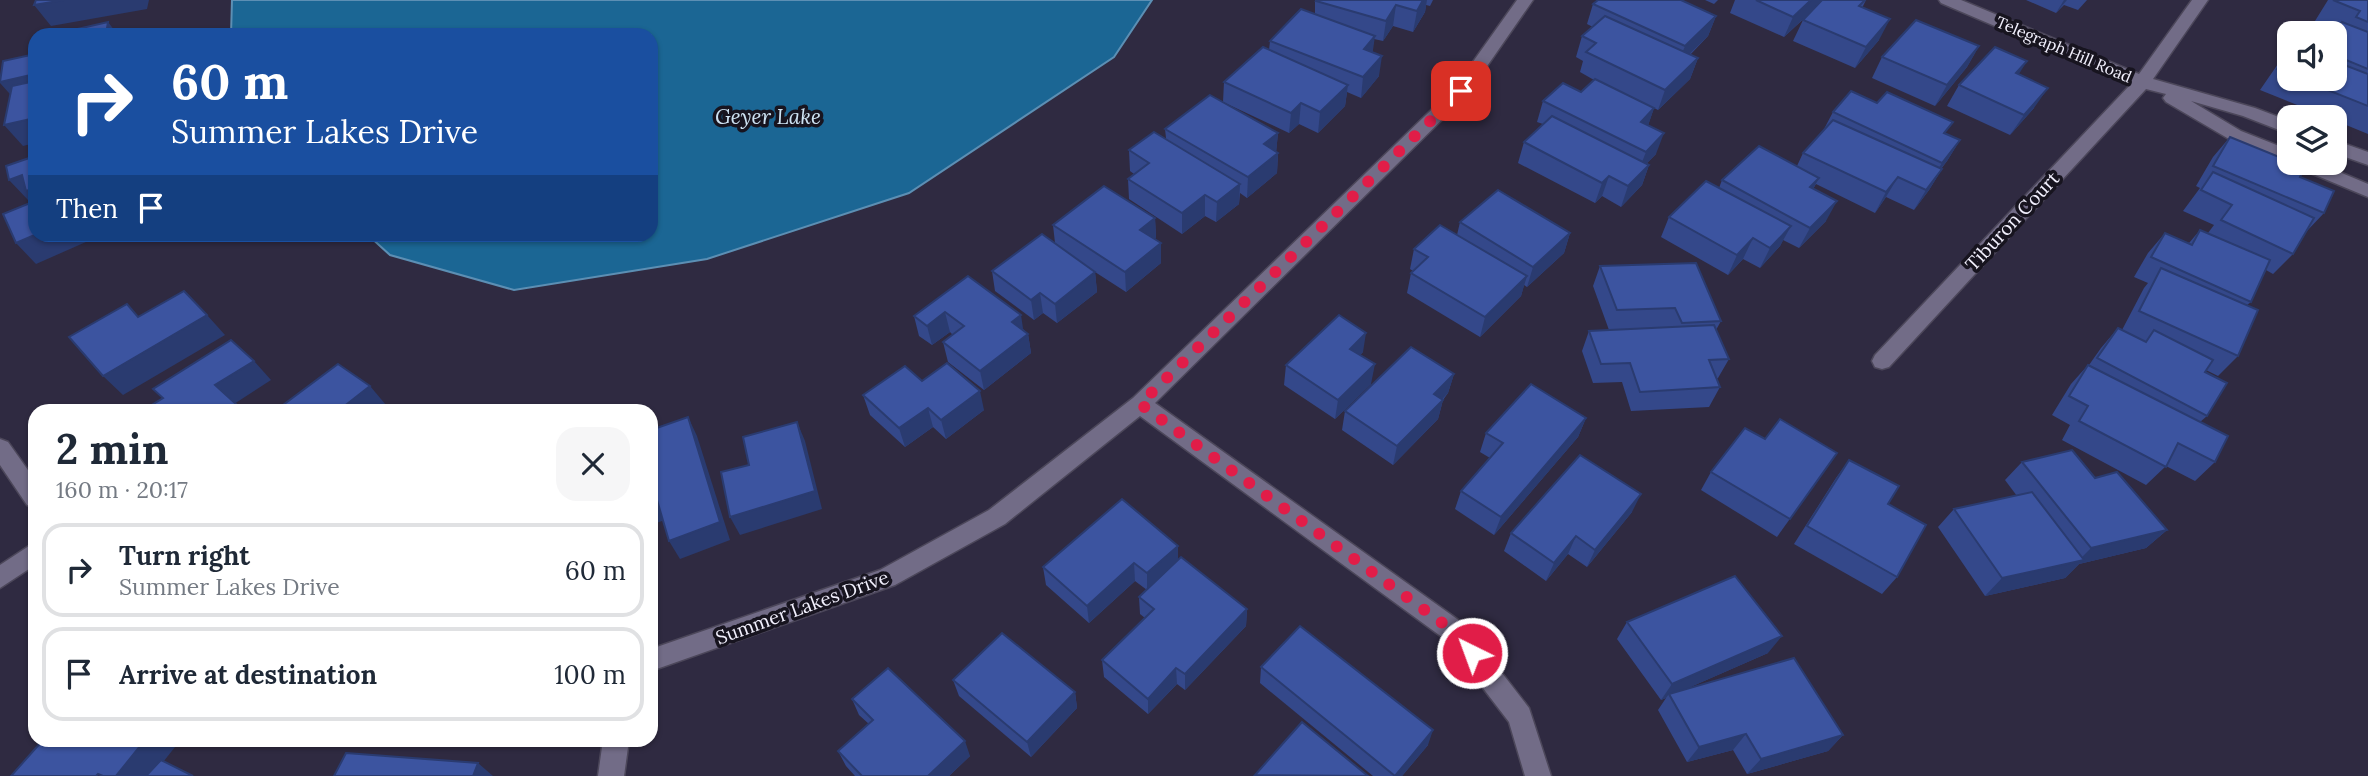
<!DOCTYPE html>
<meta charset="utf-8">
<style>
body{margin:0;font-family:Lora,serif;background:#f6f6f7;color:#1f2937;height:100vh;display:flex;flex-direction:column;font-size:26px;white-space:nowrap}
*{box-sizing:border-box;margin:0}
p{font-size:23px;color:#747a83}
.icon{flex:none;width:38px;height:38px;fill:none;stroke:currentColor;stroke-width:2;stroke-linecap:round;stroke-linejoin:round}
.map{position:relative;flex:1;overflow:hidden}
.side{position:absolute;left:28px;top:404px;width:630px;height:343px;display:flex;flex-direction:column;background:#fff;border-radius:21px;box-shadow:0 2px 5px #0004}
.side>*{flex:none}
.hud{position:absolute;left:28px;top:28px;width:630px;height:214px;border-radius:21px;box-shadow:0 2px 5px #0004;background:#1a4fa0;color:#fff;overflow:hidden}
.tools{position:absolute;left:2277px;top:21px;display:grid;gap:14px}
.tools a{display:grid;place-items:center;width:70px;height:70px;border-radius:14px;background:#fff;box-shadow:0 2px 5px #0004;font-size:35px}
.pin{position:absolute;display:grid;place-items:center;width:60px;height:60px;color:#fff;margin:-30px;border-radius:14px;box-shadow:0 4px 10px #0006}
.me{position:absolute;width:77px;margin:-38px;rotate:318deg;stroke-linejoin:round;filter:drop-shadow(0 0 5px #0008)}
.turn{display:flex;align-items:center;gap:24px;height:147px;padding:0 28px;font-size:32px}
.turn .icon{width:91px;height:91px;stroke-width:2.5}
.turn b{display:block;font-size:49px;line-height:60px}
.then{display:flex;align-items:center;height:66px;padding:0 28px;background:#0003;gap:14px;font-size:26px}
.round{display:grid;place-items:center;flex:none;width:74px;height:74px;border-radius:21px;background:#f6f6f7}
.head{display:flex;align-items:center;justify-content:space-between;height:119px;padding:0 28px}
h1{font-size:42px;font-weight:700;line-height:52px}
ul{padding:0;list-style:none}
li{display:flex;align-items:center;gap:21px;height:94px;margin:0 14px 10px;padding:0 14px;border:4px solid #e0e1e3;border-radius:21px}
li div{flex:1}
li b{display:block;font-size:26px}
li em{font-style:normal}
.map>svg:first-child{display:block}
</style>
<div class="map">
<svg width="2368" height="776" viewBox="0 0 2368 776">
<rect width="100%" height="100%" fill="#2f2a41"/>
<!-- water -->
<path fill="#1b6694" stroke="#5c8fb4" stroke-width="2" d="M232,0H1152L1114,57L909,193L707,259L514,290L390,255L368,235L651,234V35H231Z"/>
<g fill="none" stroke-linecap="round" stroke-linejoin="round">
<defs>
<g id="street">
<path d="M1517,0H1533L1467,95L1155,403L1464,624L1529,708L1551,776H1525L1509,722L1446,640L1140,416L1005,524L895,585L651,671V649L880,570L989,510L1133,398L1455,87Z"/>
<path d="M1939,0H1961L2139,74L2192,0H2208L2153,79L2255,108L2289,121V134L2243,116L2191,101L2241,131L2289,150L2290,163L2229,139L2166,102L2163,98L2166,94L2146,89L1889,367L1882,369L1875,367L1872,361L1875,355L2131,84L1941,3Z"/>
<path d="M2334,140L2368,152V165L2334,153Z"/>
<path d="M2293,163H2318L2368,184V197L2296,167Z"/>
<path d="M0,439L8,442L35,480V507L27,505L0,465Z"/>
<path d="M35,542V565L0,588V565Z"/>
<path d="M603,740H629L624,776H598Z"/>
</g>
</defs>
<!-- street casing -->
<use href="#street" stroke="#4c475a" stroke-width="3"/>
<!-- street -->
<use href="#street" fill="#726c87" fill-rule="evenodd"/>
</g>
<!-- wall -->
<g fill="#34488a">
<path d="M1315,0H1433L1430,6L1426,5L1425,12L1413,32L1393,26L1383,41L1374,39L1372,52L1379,76L1361,98L1347,92L1345,106L1318,133L1299,124L1289,133L1223,102L1224,82L1269,50L1270,41L1315,14Z"/>
<path d="M1705,0H1718L1714,4Z"/>
<path d="M1735,0H1866L1862,8L1879,40L1855,68L1793,41L1803,20L1810,13L1784,37L1730,13Z"/>
<path d="M2026,0H2087L2078,10L2064,5L2056,13Z"/>
<path d="M2328,0H2368V134L2334,120V117H2327L2260,90L2280,61H2279L2289,46V79H2334V33H2299L2309,22L2334,32L2337,29L2315,21Z"/>
<path d="M1593,4L1716,16L1708,36L1690,55L1698,58L1690,79L1658,110L1654,108L1648,125L1656,154L1647,163L1649,165L1642,185L1621,207L1602,196L1595,203L1518,163L1524,142L1543,124L1537,122L1543,101L1581,92L1594,80L1580,72L1583,61L1576,57L1582,36L1593,27L1587,24Z"/>
<path d="M1979,46L1967,67L1935,106L1872,78L1882,57Z"/>
<path d="M1959,85L2034,108L2010,135L1947,106Z"/>
<path d="M1833,112L1946,134L1960,140L1947,161L1941,169H1942L1929,190L1914,210L1886,197L1875,213L1816,184L1813,189L1826,221L1799,248L1783,240L1780,246L1760,268L1743,259L1728,275L1661,237L1669,217L1719,188L1722,180L1797,166L1803,153L1823,131Z"/>
<path d="M1165,129L1278,133L1276,152L1278,153L1277,173L1247,198L1240,193L1239,204L1216,222L1205,216L1182,234L1129,199L1128,179L1134,174L1130,171L1129,150L1166,138Z"/>
<path d="M2230,137L2300,177L2324,213L2306,232L2293,254L2273,274L2266,270L2251,302L2247,305L2238,356L2218,376L2206,370L2205,372L2207,416L2200,422L2215,462L2195,481L2166,466L2146,485L2062,440L2070,425L2052,415L2071,384L2088,365H2089L2101,348L2118,328L2122,330L2144,288L2148,283L2134,277L2148,253L2165,233L2189,243L2200,230L2208,233L2214,225L2183,211L2200,188L2196,186L2213,157Z"/>
<path d="M1155,218L1156,238L1154,239L1161,243V263L1126,292L1095,272L1097,292L1057,323L1043,313L1034,320L995,291L992,271L1055,243L1053,225Z"/>
<path d="M1460,222L1570,233L1564,253L1527,287L1524,285L1521,296L1480,337L1407,293L1411,273L1413,271L1410,269L1414,249L1457,235Z"/>
<path d="M1600,266L1721,321L1716,330L1729,359L1718,378L1716,379L1720,387L1709,407L1631,411L1622,382L1593,383L1582,351L1589,331L1609,330L1593,286Z"/>
<path d="M968,276L1028,334L1031,353L984,390L948,362L943,342L953,335L950,332L932,345L919,336L914,316Z"/>
<path d="M1363,352L1360,355L1371,384L1335,419L1284,385L1286,365Z"/>
<path d="M1454,374L1448,393L1443,400L1438,419L1393,465L1342,430L1345,411Z"/>
<path d="M922,381L984,410L946,439L933,427L905,447L870,415L863,395Z"/>
<path d="M1586,418L1578,437L1494,535L1455,509L1461,491L1490,458L1480,452L1486,433Z"/>
<path d="M1765,439L1837,453L1777,537L1701,490L1711,472Z"/>
<path d="M1849,460L1888,504L1897,577L1882,594L1794,544L1836,478Z"/>
<path d="M2022,462L2095,478L2167,530L2146,548L2079,564L2065,578L1985,596L1938,527L1954,509L2017,496L2005,480Z"/>
<path d="M1632,512L1587,567L1568,554L1546,581L1504,551L1511,533Z"/>
<path d="M1178,546V560L1247,609L1246,626L1185,690L1177,684L1148,714L1104,677L1102,660L1145,618L1140,614L1139,597L1147,590L1135,581L1089,623L1046,585L1043,567Z"/>
<path d="M1627,622L1768,653L1688,688L1843,735L1828,751L1747,774L1733,750L1687,762L1658,710L1666,698L1661,700L1617,639Z"/>
<path d="M1261,667L1428,745L1402,776H1373L1260,683Z"/>
<path d="M953,680L1075,692L1077,708L1031,757L959,696Z"/>
<path d="M852,699L970,756L949,776H855L846,766L838,751L869,724L859,715Z"/>
</g>
<!-- shaded-wall -->
<g fill="#2a3b70">
<path d="M64,0H149L147,9L51,26L34,5Z"/>
<path d="M1423,0H1427L1425,12L1413,32L1417,11Z"/>
<path d="M1811,0H1822L1820,3L1784,37L1793,17Z"/>
<path d="M2064,0H2067L2056,13Z"/>
<path d="M1396,5L1393,26L1383,41L1386,21Z"/>
<path d="M1716,16L1708,36L1677,66L1685,46Z"/>
<path d="M1890,19L1879,40L1855,68L1866,47Z"/>
<path d="M108,22L118,35H106Z"/>
<path d="M1375,36L1372,57L1364,49Z"/>
<path d="M1979,46L1967,67L1935,106L1947,85Z"/>
<path d="M1382,56L1379,76L1361,98L1363,77Z"/>
<path d="M1698,58L1690,79L1658,110L1665,90Z"/>
<path d="M2027,61L2014,82L2016,73Z"/>
<path d="M35,74V99L18,103L0,83V82Z"/>
<path d="M1348,85L1345,106L1318,133L1320,112Z"/>
<path d="M2048,88L2034,108L2010,135L2024,115Z"/>
<path d="M1301,103L1299,124L1289,133L1291,113Z"/>
<path d="M1654,108L1647,129L1641,122Z"/>
<path d="M35,118V143L23,146L4,125Z"/>
<path d="M1278,133L1276,154L1264,144Z"/>
<path d="M1664,133L1656,154L1638,172L1646,152Z"/>
<path d="M1960,140L1947,161L1929,183L1942,163Z"/>
<path d="M1278,153L1277,173L1247,198L1248,177Z"/>
<path d="M1649,165L1642,185L1621,207L1628,186Z"/>
<path d="M1942,169L1929,190L1914,210L1926,190Z"/>
<path d="M22,175L35,188V201L33,199L28,200L9,180Z"/>
<path d="M1609,176L1602,196L1595,203L1602,183Z"/>
<path d="M1898,177L1886,197L1875,213L1886,192Z"/>
<path d="M1819,178L1808,198L1810,187Z"/>
<path d="M1240,184L1239,204L1216,222L1217,202Z"/>
<path d="M1205,195V216L1182,234V213Z"/>
<path d="M1837,201L1826,221L1799,248L1810,228Z"/>
<path d="M1155,218L1156,238L1140,250V230Z"/>
<path d="M1791,226L1780,246L1760,268L1770,248Z"/>
<path d="M1570,233L1564,253L1527,287L1533,267Z"/>
<path d="M37,234H104L36,264L16,243Z"/>
<path d="M1753,238L1743,259L1728,275L1737,255Z"/>
<path d="M1161,243V263L1126,292L1125,272Z"/>
<path d="M1095,272L1097,292L1057,323L1055,304Z"/>
<path d="M1527,276L1521,296L1480,337L1485,317Z"/>
<path d="M1040,293L1043,313L1034,320L1031,300Z"/>
<path d="M945,312L950,332L932,345L927,326Z"/>
<path d="M207,315L225,335L123,395L103,376Z"/>
<path d="M1021,315L1024,335L1012,322Z"/>
<path d="M1366,333L1363,352L1347,368L1350,349Z"/>
<path d="M1028,334L1031,353L984,390L980,371Z"/>
<path d="M254,361L271,380L234,404L215,385Z"/>
<path d="M1375,364L1371,384L1335,419L1338,400Z"/>
<path d="M1454,374L1448,393L1429,413L1434,394Z"/>
<path d="M370,386L386,405L378,411H338Z"/>
<path d="M980,391L984,410L946,439L941,420Z"/>
<path d="M1443,400L1438,419L1393,465L1397,446Z"/>
<path d="M237,405L243,411H227Z"/>
<path d="M928,408L933,427L905,447L899,428Z"/>
<path d="M688,417L697,436L730,540L680,559L669,541Z"/>
<path d="M1586,418L1578,437L1494,535L1501,517Z"/>
<path d="M797,422L805,441L822,509L740,535L730,517Z"/>
<path d="M1641,494L1632,512L1587,567L1595,550Z"/>
<path d="M657,500L668,519L656,523L651,515V502Z"/>
<path d="M2167,530L2146,548L2079,564L2065,578L1985,596L2002,578L2077,562L2091,548Z"/>
<path d="M1576,536L1568,554L1546,581L1554,563Z"/>
<path d="M1178,546V563L1147,591V573Z"/>
<path d="M1134,563L1135,581L1089,623L1087,606Z"/>
<path d="M1247,609L1246,626L1185,690V674Z"/>
<path d="M1782,636L1768,653L1670,696L1669,694L1666,698L1661,700L1672,684Z"/>
<path d="M1176,668L1177,684L1148,714V699Z"/>
<path d="M1075,692L1077,708L1031,757L1027,742Z"/>
<path d="M1433,730L1428,745L1402,776H1395Z"/>
<path d="M1746,734L1733,750L1687,762L1699,747Z"/>
<path d="M1843,735L1828,751L1747,774L1761,759Z"/>
<path d="M145,740H176L179,742L152,776H116Z"/>
<path d="M965,741L970,756L949,776H928Z"/>
<path d="M478,763L493,776H473Z"/>
</g>
<!-- building -->
<g fill="#3c54a0" stroke="#2a3b70" stroke-width="2">
<path d="M36,0H64L34,5Z"/>
<path d="M1317,0H1423L1417,11L1396,5L1386,21L1316,1Z"/>
<path d="M1598,0H1681L1716,16L1685,46L1593,4Z"/>
<path d="M1756,0H1811L1793,17Z"/>
<path d="M1822,0H1865L1859,6L1890,19L1866,47L1803,20Z"/>
<path d="M2333,0H2368V22L2356,17L2360,11Z"/>
<path d="M1301,9L1375,36L1364,49L1382,56L1363,77L1270,41Z"/>
<path d="M1605,16L1698,58L1665,90L1586,52L1596,43L1582,36Z"/>
<path d="M1916,20L1979,46L1947,85L1882,57Z"/>
<path d="M108,22L106,35H51Z"/>
<path d="M2309,22L2335,32L2342,22L2368,32V69L2334,55V33H2300Z"/>
<path d="M1263,47L1348,85L1320,112L1301,103L1291,113L1224,82Z"/>
<path d="M1995,47L2027,61L2016,73L2048,88L2024,115L1959,85Z"/>
<path d="M2289,52V74L2277,69Z"/>
<path d="M35,54V74L0,82L3,61Z"/>
<path d="M2334,61L2368,74V106L2300,79H2334Z"/>
<path d="M1595,79L1654,108L1641,122L1664,133L1646,152L1543,101L1563,83L1581,92Z"/>
<path d="M35,81V118L4,125L12,86Z"/>
<path d="M1851,91L1877,103L1887,92L1953,122L1944,133L1960,140L1942,163L1833,112Z"/>
<path d="M1210,95L1278,133L1264,144L1278,153L1248,177L1165,129Z"/>
<path d="M1552,116L1649,165L1628,186L1609,176L1602,183L1524,142Z"/>
<path d="M1833,120L1942,169L1926,190L1898,177L1886,192L1803,153Z"/>
<path d="M1154,132L1240,184L1217,202L1205,195L1182,213L1128,179L1149,163L1129,150Z"/>
<path d="M2230,137L2289,161V163H2294L2305,167L2300,177L2334,191L2324,213L2213,166Z"/>
<path d="M1759,146L1819,178L1810,187L1837,201L1810,228L1722,180Z"/>
<path d="M35,156V188L26,191L22,175L9,180L6,166Z"/>
<path d="M2213,172L2314,218L2293,254L2221,220L2232,205L2201,190Z"/>
<path d="M1706,181L1791,226L1770,248L1753,238L1737,255L1669,217Z"/>
<path d="M1104,186L1155,218L1140,230L1161,243L1125,272L1053,225Z"/>
<path d="M1498,190L1570,233L1533,267L1460,222Z"/>
<path d="M35,201V234H37L16,243L3,214Z"/>
<path d="M1440,225L1527,276L1485,317L1411,273L1428,257L1414,249Z"/>
<path d="M2200,230L2270,260L2251,302L2151,257L2165,233L2192,245Z"/>
<path d="M1042,234L1095,272L1055,304L1040,293L1031,300L992,271Z"/>
<path d="M1696,263L1721,321L1682,323L1675,308L1617,310L1600,266Z"/>
<path d="M2161,268L2258,310L2238,356L2139,311Z"/>
<path d="M968,276L1021,315L1012,322L1028,334L980,371L943,342L964,326L945,312L927,326L914,316Z"/>
<path d="M184,291L207,315L103,376L69,337L127,304L138,317Z"/>
<path d="M1339,315L1366,333L1350,349L1375,364L1338,400L1286,365Z"/>
<path d="M1714,325L1729,359L1709,360L1720,387L1640,392L1630,363L1601,364L1589,331Z"/>
<path d="M2118,328L2146,342L2154,330L2213,360L2205,372L2227,383L2207,416L2097,358Z"/>
<path d="M231,340L254,361L215,385L237,405L227,411H142L163,398L153,389Z"/>
<path d="M1411,347L1454,374L1434,394L1443,400L1397,446L1345,411Z"/>
<path d="M947,363L980,391L941,420L928,408L899,428L863,395L905,366L922,381Z"/>
<path d="M338,364L370,386L338,411H275Z"/>
<path d="M2088,365L2228,436L2215,462L2178,443L2166,467L2079,421L2088,406L2069,396Z"/>
<path d="M1531,384L1586,418L1501,517L1461,491L1503,443L1486,433Z"/>
<path d="M688,417L720,522L669,541L657,500L651,502V430Z"/>
<path d="M1780,419L1837,453L1790,519L1711,472L1745,428L1765,439Z"/>
<path d="M797,422L815,491L730,517L721,472L749,465L743,437Z"/>
<path d="M2072,450L2095,478L2117,472L2167,530L2091,548L2022,462Z"/>
<path d="M1580,455L1641,494L1595,550L1576,536L1554,563L1511,533Z"/>
<path d="M1849,460L1899,486L1888,504L1926,525L1897,577L1807,526Z"/>
<path d="M2032,492L2084,560L2002,578L1954,509Z"/>
<path d="M1122,499L1178,546L1147,573L1134,563L1087,606L1043,567Z"/>
<path d="M1181,557L1247,609L1185,674L1176,668L1148,699L1102,660L1154,609L1139,597Z"/>
<path d="M1735,576L1782,636L1672,684L1627,622Z"/>
<path d="M1300,626L1433,730L1395,776L1261,667Z"/>
<path d="M1002,633L1075,692L1027,742L953,680Z"/>
<path d="M1794,658L1843,735L1761,759L1746,734L1699,747L1669,694Z"/>
<path d="M888,668L965,741L928,776H862L838,751L873,720L852,699Z"/>
<path d="M1302,722L1368,776L1255,775Z"/>
<path d="M43,740L57,745L61,740H145L116,776H103L98,774L96,776H11Z"/>
<path d="M346,753L478,763L473,776H334Z"/>
<path d="M161,760L193,776H146Z"/>
</g>
<g fill="none" stroke-linecap="round" stroke-linejoin="round">
<!-- route -->
<path stroke="#e11d48" stroke-width="12" stroke-dasharray="0 21.6" d="M1461,91L1140,404L1455,632L1472,653"/>
</g>
<g text-anchor="middle" stroke-width="7" stroke-linejoin="round" paint-order="stroke">
<!-- far-street labels -->
<g font-size="16" fill="#f2f0fd" stroke="#17141f">
<text transform="translate(2064 49) rotate(23)" y="6">Telegraph Hill Road</text>
</g>
<!-- street labels -->
<g font-size="19" fill="#f2f0fd" stroke="#17141f">
<text transform="translate(2012 221) rotate(-47)" y="7">Tiburon Court</text>
<text transform="translate(802 607) rotate(-20)" y="7">Summer Lakes Drive</text>
</g>
<!-- water labels -->
<g font-size="21" font-style="italic" fill="#cee3f3" stroke="#17141f">
<text x="768" y="124">Geyer Lake</text>
</g>
</g>
</svg>
<div class="tools">
<a><svg class="icon" aria-label="sound" viewBox="0 0 24 24"><path d="M4 9h4l5-4v14l-5-4H4zM17 9q2 3 0 6"/></svg></a>
<a><svg class="icon" aria-label="layers" viewBox="0 0 24 24"><path d="M12 4l9 5-9 5-9-5zM3 14l9 5 9-5"/></svg></a>
</div>
<div class="pin" style="left:1461px;top:91px;background:#d93025"><svg class="icon" aria-label="arrive" viewBox="0 0 24 24"><path d="M6 21V4h12l-3 4 3 4H6"/></svg></div>
<svg class="me" style="left:1472px;top:653px" viewBox="-20 -20 40 40"><circle r="17" fill="#e11d48" stroke="#fff" stroke-width="3"/><path d="M0-11L8 9 0 5-8 9z" fill="#fff"/></svg>
<div class="hud">
<div class="turn"><svg class="icon" aria-label="right" viewBox="0 0 24 24"><path d="M7 20v-9h11M14 6l5 5-5 5"/></svg><div><b>60 m</b>Summer Lakes Drive</div></div>
<div class="then">Then<svg class="icon" aria-label="arrive" viewBox="0 0 24 24"><path d="M6 21V4h12l-3 4 3 4H6"/></svg></div>
</div>
<section class="side">
<div class="head"><div><h1>2 min</h1><p>160 m · 20:17</p></div><a class="round"><svg class="icon" aria-label="close" viewBox="0 0 24 24"><path d="M6 6l12 12M18 6L6 18"/></svg></a></div>
<ul>
<li><svg class="icon" aria-label="right" viewBox="0 0 24 24"><path d="M7 20v-9h11M14 6l5 5-5 5"/></svg><div><b>Turn right</b><p>Summer Lakes Drive</p></div><em>60 m</em></li>
<li><svg class="icon" aria-label="arrive" viewBox="0 0 24 24"><path d="M6 21V4h12l-3 4 3 4H6"/></svg><div><b>Arrive at destination</b></div><em>100 m</em></li>
</ul>
</section>
</div>
